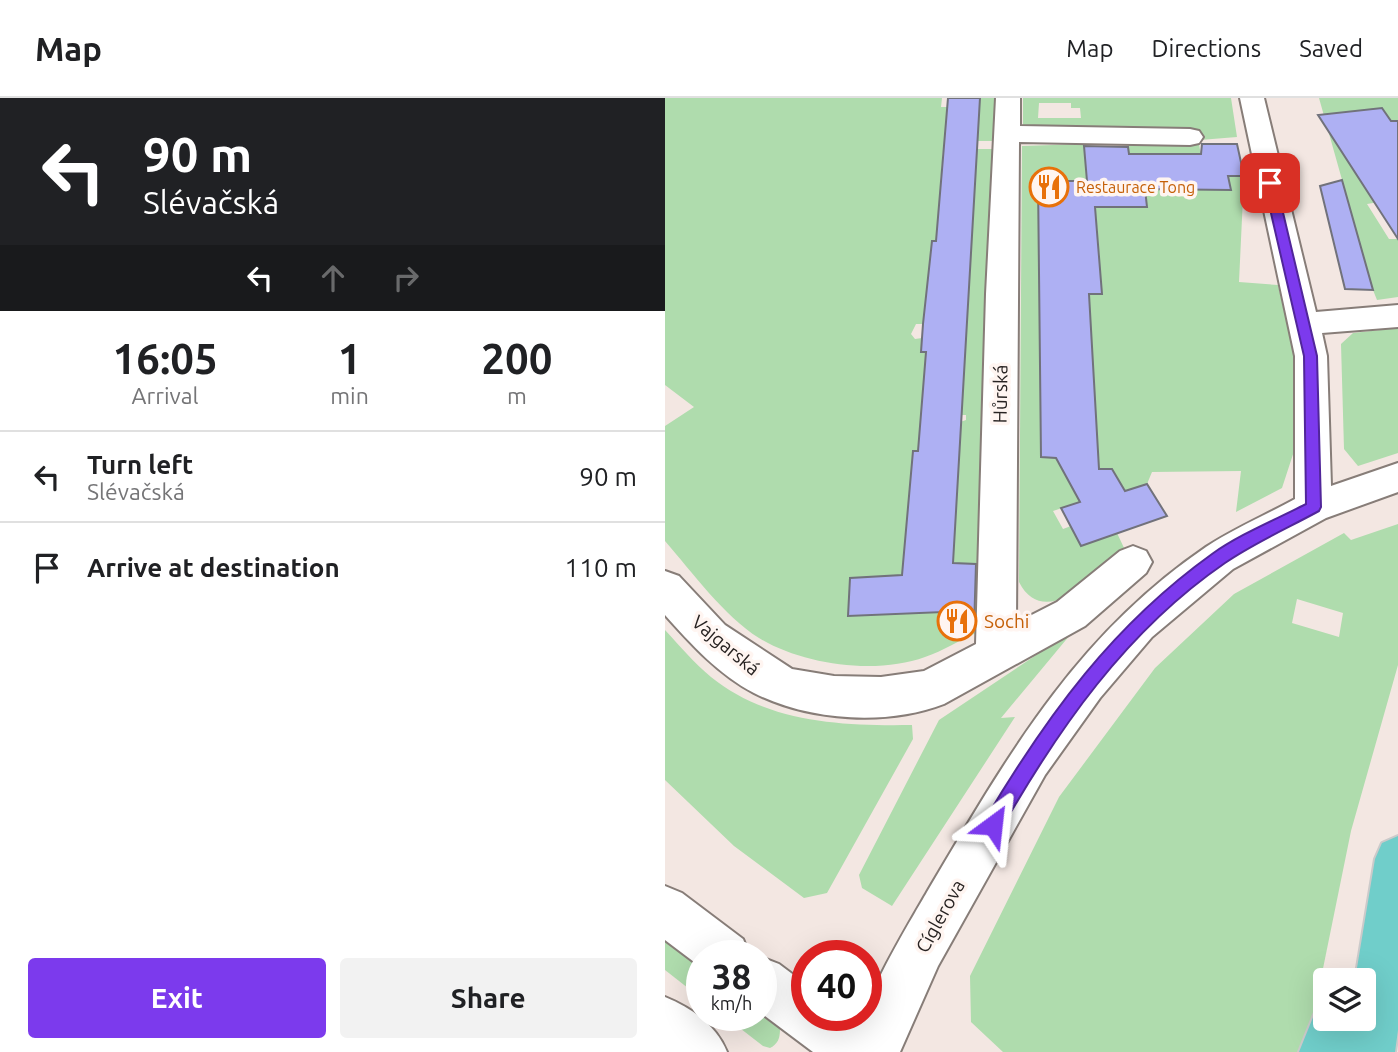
<!DOCTYPE html>
<meta charset="utf-8">
<style>
body{margin:0;font-family:Ubuntu,sans-serif;background:#f2f2f2;color:#202124;height:100vh;display:flex;flex-direction:column;font-size:26px;white-space:nowrap}
*{box-sizing:border-box;margin:0}
p{font-size:23px;color:#757577}
.icon{flex:none;width:38px;height:38px;fill:none;stroke:currentColor;stroke-width:2;stroke-linecap:round;stroke-linejoin:round}
.map{position:relative;flex:1;overflow:hidden}
.sheet{display:flex;flex-direction:column;background:#fff;width:665px}
.sheet>*{flex:none}
.guide{background:#202124;color:#fff;overflow:hidden}
.controls{position:absolute;left:648px;top:870px;display:grid;gap:14px}
.controls a{display:grid;place-items:center;width:63px;height:63px;border-radius:7px;background:#fff;box-shadow:0 7px 28px #0002;font-size:35px}
.speed{position:absolute;left:21px;top:842px;display:flex;gap:14px;font-size:35px;font-weight:700;text-align:center}
.speed>*{display:grid;place-content:center;width:91px;height:91px;border-radius:50%;background:#fff;box-shadow:0 7px 28px #0002;line-height:1}
.speed small{font-size:18px;font-weight:400}
.speed .limit{border:10px solid #d22;background:#fff;color:#111}
.pin{position:absolute;display:grid;place-items:center;width:60px;height:60px;color:#fff;margin:-30px;border-radius:14px;box-shadow:0 4px 10px #0006}
.me{position:absolute;width:77px;margin:-38px;rotate:30deg;stroke-linejoin:round;filter:drop-shadow(0 0 5px #0008)}
.turn{display:flex;align-items:center;gap:24px;height:147px;padding:0 28px;font-size:32px}
.turn .icon{width:91px;height:91px;stroke-width:2.5}
.turn b{display:block;font-size:49px;line-height:60px}
.lanes{display:flex;align-items:center;height:66px;padding:0 28px;background:#0003;justify-content:center;gap:35px;direction:ltr}
.lanes .off{opacity:.35}
.eta{display:flex;justify-content:space-evenly;align-items:center;height:119px;text-align:center}
.eta b{font-size:42px;font-weight:700;line-height:49px}
.action{display:flex;gap:14px;margin-top:auto;padding:14px 28px}
.action a{flex:1;height:80px;border-radius:7px;background:#7c3aed;color:#fff;font-size:28px;font-weight:700;line-height:80px;text-align:center}
.action a+a{background:#f2f2f2;color:#202124}
ul{padding:0;list-style:none}
li{display:flex;align-items:center;gap:21px;height:91px;padding:0 28px;border-top:2px solid #e0e0e0}
li div{flex:1}
li b{display:block;font-size:26px}
li em{font-style:normal}
header{display:flex;align-items:center;gap:42px;box-sizing:border-box;height:98px;padding:0 35px;background:#fff;border-bottom:2px solid #e0e0e0}
header strong{font-size:33px}
nav{display:flex;gap:38px;margin-inline-start:auto;font-size:24px}
main{display:flex;flex:1;min-height:0}
.map>svg:first-child{display:block}
</style>
<header>
<strong>Map</strong>
<nav><a>Map</a><a>Directions</a><a>Saved</a></nav>
</header>
<main>
<section class="sheet">
<div class="guide">
<div class="turn"><svg class="icon" aria-label="left" viewBox="0 0 24 24"><path d="M17 20v-9H6M10 6l-5 5 5 5"/></svg><div><b>90 m</b>Slévačská</div></div>
<div class="lanes"><svg class="icon" aria-label="left" viewBox="0 0 24 24"><path d="M17 20v-9H6M10 6l-5 5 5 5"/></svg><svg class="icon off" aria-label="ahead" viewBox="0 0 24 24"><path d="M12 20V5M6 11l6-6 6 6"/></svg><svg class="icon off" aria-label="right" viewBox="0 0 24 24"><path d="M7 20v-9h11M14 6l5 5-5 5"/></svg></div>
</div>
<div class="eta">
<div><b>16:05</b><p>Arrival</p></div>
<div><b>1</b><p>min</p></div>
<div><b>200</b><p>m</p></div>
</div>
<ul>
<li><svg class="icon" aria-label="left" viewBox="0 0 24 24"><path d="M17 20v-9H6M10 6l-5 5 5 5"/></svg><div><b>Turn left</b><p>Slévačská</p></div><em>90 m</em></li>
<li><svg class="icon" aria-label="arrive" viewBox="0 0 24 24"><path d="M6 21V4h12l-3 4 3 4H6"/></svg><div><b>Arrive at destination</b></div><em>110 m</em></li>
</ul>
<div class="action"><a>Exit</a><a>Share</a></div>
</section>
<div class="map">
<svg width="733" height="954" viewBox="0 0 733 954">
<rect width="100%" height="100%" fill="#f3e7e2"/>
<!-- green -->
<g fill="#afdcad" fill-rule="evenodd">
<path d="M0,0H277L276,9H314L315,0H330L329,43H308V51H328L313,534C295,542 278,553 260,559C211,577 138,567 94,540C59,518 27,474 0,443V328L29,309L0,287ZM278,53H292L290,88H275ZM274,105H307L308,126L273,127ZM267,143H305L306,167L265,168ZM251,226H301L268,254H256L257,240L250,241L246,236ZM259,280H298L296,317H301V322L254,338ZM295,466H312L310,531H278L280,475ZM234,477L244,485L243,515L183,518L185,480Z"/>
<path d="M358,0H566L572,39L535,42L358,30ZM406,5V10H415L416,20H373L374,5Z"/>
<path d="M654,0H733V27L714,104L702,106L724,141H733V199L712,202L708,192Z"/>
<path d="M419,46L421,77H445L446,87L374,83V108L481,109V98L488,97V91L565,92L563,78H579L574,184L613,187L632,270V344L617,390L571,414L576,373L487,374L482,386L460,393L447,371H416L415,404L388,413L398,431L406,428L452,435L460,452C436,474 380,535 354,484L357,48ZM404,127L432,128L435,165H406ZM431,326L433,356L418,360L377,359L376,341Z"/>
<path d="M463,46H534L537,63L466,77Z"/>
<path d="M733,230V355L693,368L679,351L676,246L688,235Z"/>
<path d="M733,426V567L686,733L641,954H338L306,924L305,878L394,699L490,570L569,496L679,435L686,442ZM632,501L678,515L674,539L627,525Z"/>
<path d="M410,531L336,620L350,619L227,808L197,790L194,777L274,622Z"/>
<path d="M0,532C15,548 29,565 46,579C103,625 177,628 247,627L248,641L162,795L139,800L69,748L0,682Z"/>
<path d="M0,843L37,871V901L0,872Z"/>
<path d="M58,917H96L115,931C115,940 113,946 105,950L98,948Z"/>
</g>
<!-- building -->
<g fill="#aeb0f3" stroke="#71727b" stroke-width="2">
<path d="M283,0H315L288,465L311,466L309,531L278,532V514L183,518L185,480L237,477L248,353H253L261,254H256L258,226L267,143H271Z"/>
<path d="M717,10L726,23H733V141L653,17Z"/>
<path d="M537,46H572L579,78H563L566,92L480,91L482,109H430L437,196H424L434,371H447L460,393L482,386L502,418L416,448L396,410L415,404L391,360L376,359L373,83H422L419,48L463,49L464,56H536Z"/>
<path d="M677,82L708,192L680,191L655,88Z"/>
</g>
<g fill="none" stroke-linecap="round" stroke-linejoin="round">
<defs>
<g id="minor">
<path d="M331,0H355V28L525,31L534,33L538,39L534,45L525,47L354,44L351,525L392,504L455,453L468,448L481,453L487,464L481,475L420,528L279,606C222,628 144,623 89,595C54,577 26,546 0,517V473L14,478L60,527L127,571L169,578L216,579L259,573L311,546L321,196Z"/>
<path d="M575,0H599L651,214L733,207V229L657,235L662,258L666,388L733,365V394L661,420L568,471L487,539L435,600L380,677L273,868L235,954H148L96,915V859L114,866L142,887V917H184L195,925L201,917C201,896 250,815 262,794C341,661 409,539 541,449C568,431 601,417 630,401V258Z"/>
<path d="M0,788L17,795L78,841L85,858H37V870L0,842Z"/>
<path d="M0,899C27,910 51,927 62,954H0Z"/>
</g>
<path id="major" d="M733,738V932L730,954H634L655,902L660,900V920H698V882H690L710,761L717,745Z"/>
</defs>
<!-- minor casing -->
<use href="#minor" stroke="#877d78" stroke-width="4"/>
<!-- major casing -->
<use href="#major" stroke="#cbcaca" stroke-width="4"/>
<!-- minor -->
<use href="#minor" fill="#fff" fill-rule="evenodd"/>
<!-- major -->
<use href="#major" fill="#70ceca" fill-rule="evenodd"/>
</g>
<!-- route -->
<path fill="#7c3aed" stroke="#51269a" stroke-width="2" d="M605,82L611,85L652,258L656,409L654,413C623,430 589,445 560,465C461,533 393,631 335,733L328,736L321,733L319,727L321,720C383,616 448,527 547,456C575,436 610,422 641,406L639,258L599,85Z"/>
<!-- icons -->
<defs>
<symbol id="restaurant-ring" viewBox="-11 -11 22 22"><circle r="9.5" fill="#fff5f1" stroke="#e8710a" stroke-width="1.5"/><path d="M-5-6h1v4h1v-4h1v4h1v-4h1v5L-1.5 .5V6h-2V.5L-5-1ZM5-6V6H3V1.5H1.5Q1.5-4 5-6Z" fill="#e8710a"/></symbol>
</defs>
<g fill-rule="evenodd">
<use href="#restaurant-ring" x="362" y="67" width="44" height="44"/>
<use href="#restaurant-ring" x="270" y="501" width="44" height="44"/>
</g>
<g text-anchor="middle" stroke-width="7" stroke-linejoin="round" paint-order="stroke">
<!-- far-food labels -->
<g font-size="16" fill="#c56008" stroke="#fff5f1" text-anchor="start">
<text x="411" y="95">Restaurace Tong</text>
</g>
<!-- street labels -->
<g font-size="19" fill="#282322" stroke="#fff5f1">
<text transform="translate(335 296) rotate(-89)" y="7">Hůrská</text>
<text transform="translate(61 547) rotate(40)" y="7">Vajgarská</text>
<text transform="translate(275 818) rotate(-61)" y="7">Cíglerova</text>
</g>
<!-- food labels -->
<g font-size="19" fill="#c56008" stroke="#fff5f1" text-anchor="start">
<text x="319" y="530">Sochi</text>
</g>
</g>
</svg>
<div class="controls">
<a><svg class="icon" aria-label="layers" viewBox="0 0 24 24"><path d="M12 4l9 5-9 5-9-5zM3 14l9 5 9-5"/></svg></a>
</div>
<div class="speed"><div>38<small>km/h</small></div><div class="limit">40</div></div>
<div class="pin" style="left:605px;top:85px;background:#d93025"><svg class="icon" aria-label="arrive" viewBox="0 0 24 24"><path d="M6 21V4h12l-3 4 3 4H6"/></svg></div>
<svg class="me" style="left:328px;top:727px" viewBox="-20 -20 40 40"><path d="M0-17L14 15 0 8-14 15z" fill="#7c3aed" stroke="#fff" stroke-width="4"/></svg>
</div>
</main>
